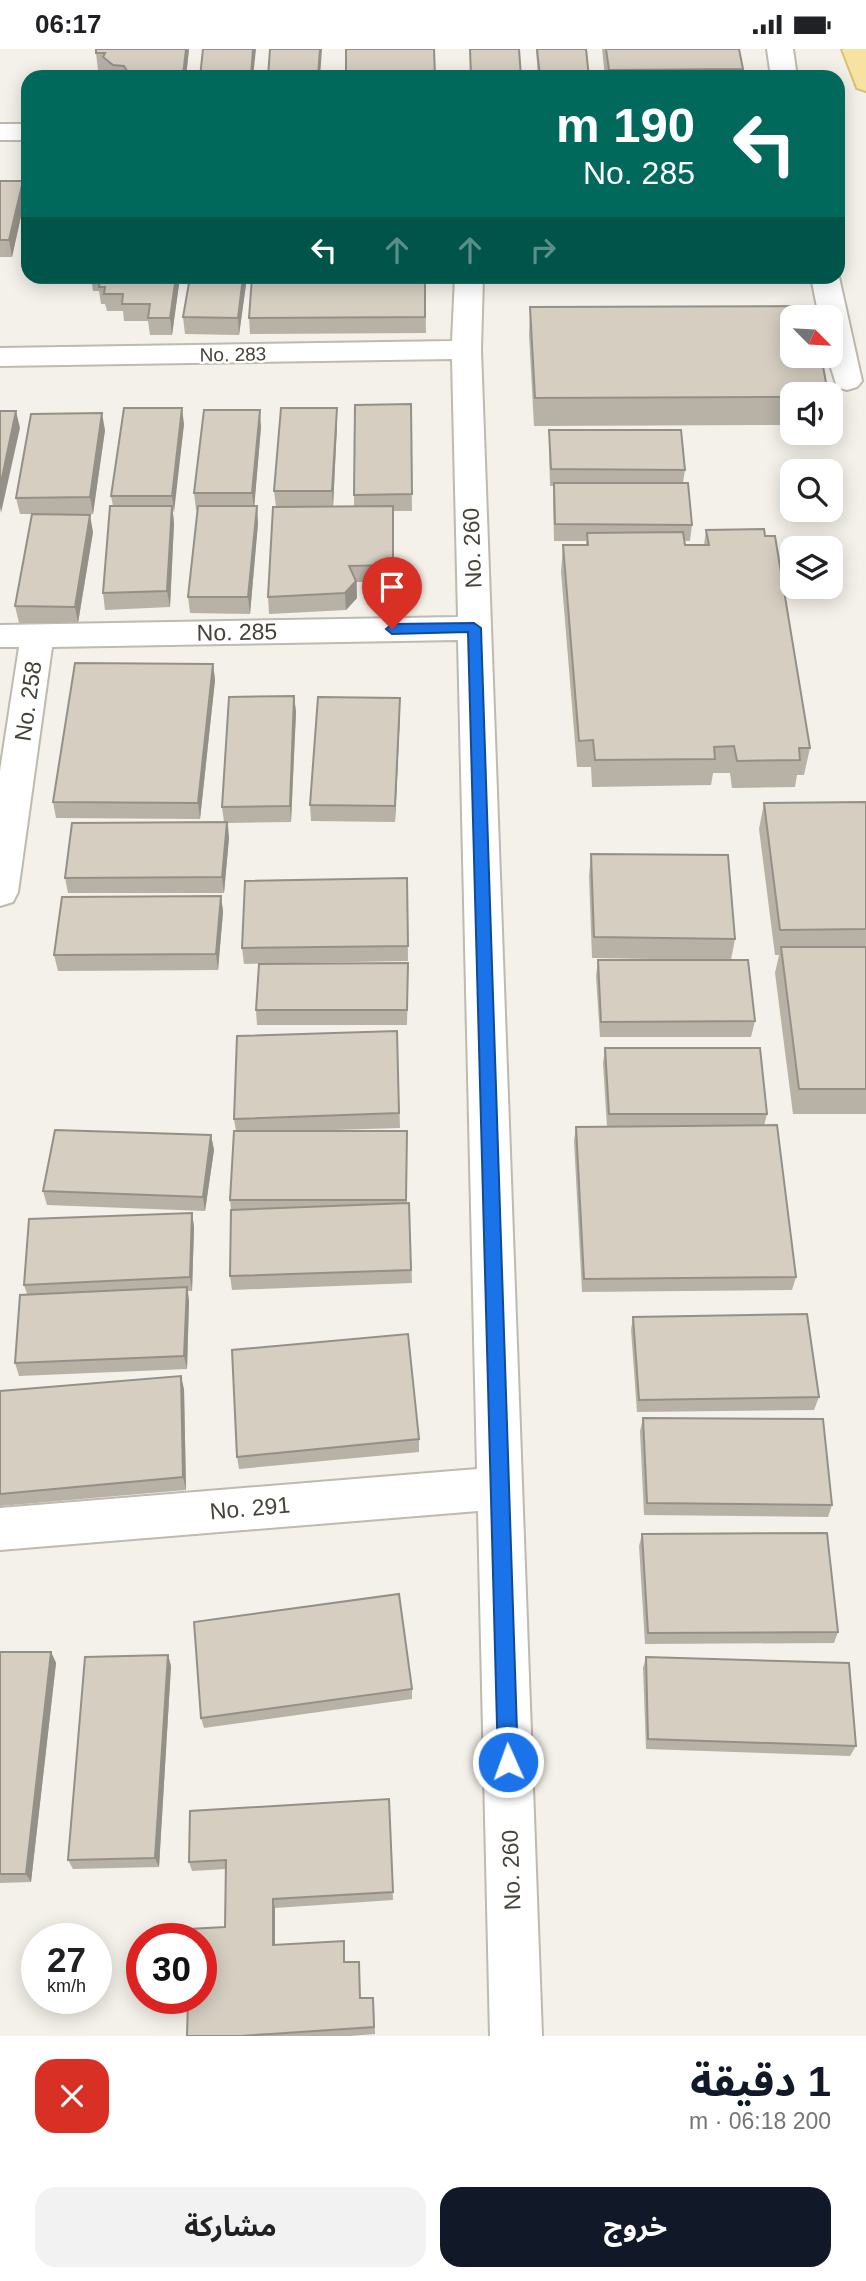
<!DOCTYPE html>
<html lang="ar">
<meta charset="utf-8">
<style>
body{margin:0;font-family:Arial,"Noto Sans Arabic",sans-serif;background:#f2f2f2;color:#202124;direction:rtl;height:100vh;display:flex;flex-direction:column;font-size:26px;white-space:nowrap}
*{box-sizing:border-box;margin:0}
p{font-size:23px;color:#757577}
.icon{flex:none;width:38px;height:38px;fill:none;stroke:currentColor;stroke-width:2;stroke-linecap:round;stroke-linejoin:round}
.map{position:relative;height:1987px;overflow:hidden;direction:ltr}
.side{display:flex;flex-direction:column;background:#fff;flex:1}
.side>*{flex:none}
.banner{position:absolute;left:21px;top:21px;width:824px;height:214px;border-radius:21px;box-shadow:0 4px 18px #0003;direction:rtl;background:#00695c;color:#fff;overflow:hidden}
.needle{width:46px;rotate:114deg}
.controls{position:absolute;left:780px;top:256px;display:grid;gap:14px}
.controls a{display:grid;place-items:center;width:63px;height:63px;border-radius:14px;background:#fff;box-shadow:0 4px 18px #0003;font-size:35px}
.speed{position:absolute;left:21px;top:1874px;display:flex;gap:14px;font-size:35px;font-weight:700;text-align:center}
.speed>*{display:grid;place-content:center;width:91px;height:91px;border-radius:50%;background:#fff;box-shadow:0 4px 18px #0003;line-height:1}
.speed small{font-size:18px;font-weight:400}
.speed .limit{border:10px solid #d22;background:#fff;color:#111}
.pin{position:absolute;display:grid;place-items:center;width:60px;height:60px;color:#fff;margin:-72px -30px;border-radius:50% 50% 50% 0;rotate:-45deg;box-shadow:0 0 7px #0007}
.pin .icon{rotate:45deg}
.me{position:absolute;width:77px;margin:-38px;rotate:358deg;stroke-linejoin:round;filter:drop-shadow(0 0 5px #0008)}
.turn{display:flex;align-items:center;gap:24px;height:147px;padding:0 35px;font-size:32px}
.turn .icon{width:91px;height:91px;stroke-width:2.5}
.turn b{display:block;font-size:49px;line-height:60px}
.lanes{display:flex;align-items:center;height:66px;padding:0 35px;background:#0003;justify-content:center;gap:35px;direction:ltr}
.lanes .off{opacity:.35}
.round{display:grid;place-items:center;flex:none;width:74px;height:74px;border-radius:21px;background:#f2f2f2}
.headline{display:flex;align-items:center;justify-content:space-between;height:119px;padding:0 35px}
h1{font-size:42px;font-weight:700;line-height:52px;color:#111827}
.action{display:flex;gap:14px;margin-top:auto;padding:14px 35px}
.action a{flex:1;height:80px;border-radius:21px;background:#111827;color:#fff;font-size:28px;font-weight:700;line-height:80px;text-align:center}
.action a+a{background:#f2f2f2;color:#202124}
.status{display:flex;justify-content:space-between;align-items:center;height:49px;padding:0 35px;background:#fff;direction:ltr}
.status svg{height:19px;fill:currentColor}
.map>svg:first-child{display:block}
</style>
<div class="status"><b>06:17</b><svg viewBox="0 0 49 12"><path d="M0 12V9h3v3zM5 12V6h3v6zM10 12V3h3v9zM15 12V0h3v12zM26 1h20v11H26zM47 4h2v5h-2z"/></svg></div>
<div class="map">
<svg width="866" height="1987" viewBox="0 0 866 1987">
<rect width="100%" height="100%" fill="#f4f1ea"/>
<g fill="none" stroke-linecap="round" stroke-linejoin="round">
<defs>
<g id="minor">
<path d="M767,0H793L797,28H771Z"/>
<rect x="0" y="75" width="28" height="16"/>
<path d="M455,228H483L481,301L542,1987H490L478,1462L0,1501V1459L477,1420L458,591L52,598L18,843L13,853L0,857V722L19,598H0V576L458,568L452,310L0,317V299L452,292Z"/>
<path d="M811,228H839L862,332L857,338L847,341L837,338L827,306H831V268H819Z"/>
</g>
<path id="primary" d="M842,0H866V42L857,39Z"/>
</defs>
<!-- minor casing -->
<use href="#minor" stroke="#bfb9ae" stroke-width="4"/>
<!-- primary casing -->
<use href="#primary" stroke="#dbc072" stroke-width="4"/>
<!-- minor -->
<use href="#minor" fill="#fff" fill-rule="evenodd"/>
<!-- primary -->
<use href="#primary" fill="#f6e2a1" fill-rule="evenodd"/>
</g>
<!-- wall -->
<g fill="#b7b1a6">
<path d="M96,0H189L186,28H110L105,24V21H98L96,4Z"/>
<path d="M536,0H586L589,28H538Z"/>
<path d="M602,0H739L743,20L742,28H605Z"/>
<path d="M0,132L25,149L12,208H0Z"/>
<path d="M91,228H180L172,286H150L148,272H124L123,262H107L105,255H101L99,242H93Z"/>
<path d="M247,228L239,286L185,285L183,268Z"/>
<path d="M425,228L426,284L250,285L249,269Z"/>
<path d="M530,258L793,345V376L534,377L529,286Z"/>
<path d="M411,355L412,462H393V533H357V549L346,561L269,565L268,548L276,458L274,442L337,376L333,457H354V446Z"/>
<path d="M184,375L173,464L174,474L170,558L105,561L103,544L113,457L111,447Z"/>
<path d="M261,378L254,457H257L258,474L250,565L190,564L188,548L198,461H196L194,444Z"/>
<path d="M105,381L93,465H20L16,449Z"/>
<path d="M549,381L685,421L683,434L692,476L690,492H685V496H704L706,481L810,699L804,726H797L795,738L732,739L730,724H713L711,736L592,738L591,718H577L561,523L563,496H586V492H554L553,451V437H550L549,397Z"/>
<path d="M93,483L78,574H19L15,557Z"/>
<path d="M213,615L215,631L200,770L56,769L53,753Z"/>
<path d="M294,647L296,663L291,773L228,774L229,789L224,844H68L65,829L224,773L222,758Z"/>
<path d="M400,649V665L395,773L311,772L310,756Z"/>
<path d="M866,753V1065H793L775,924L779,906H775L759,780L764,754Z"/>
<path d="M591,805L735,890L731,911L755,972L751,988H600L596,927L598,911H713L592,909L589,827Z"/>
<path d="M407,829L408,912L244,915L242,899Z"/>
<path d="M221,847L223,863L218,921L58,922L54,906Z"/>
<path d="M408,929L407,976H257L256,961Z"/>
<path d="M397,982L400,1079L301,1082H407V1154H409L412,1234L232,1241L230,1227L231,1161L230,1151L236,1082L234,1070Z"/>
<path d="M605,999L767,1065L764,1077L796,1228L792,1241L582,1243L574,1092L576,1078H607L603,1014Z"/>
<path d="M211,1086L214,1101L205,1162L47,1156L43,1142Z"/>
<path d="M192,1164L194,1178L192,1242H188L189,1252L187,1320L19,1327L15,1314L27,1245L24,1236Z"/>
<path d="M633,1268L819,1348L814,1361L637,1363L631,1281Z"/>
<path d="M184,1340L186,1441L0,1457V1342Z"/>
<path d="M643,1369L832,1456L828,1468L644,1466L640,1382Z"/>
<path d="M419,1390V1403L239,1420L237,1408Z"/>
<path d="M642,1485L838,1583L834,1594L645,1595L639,1497Z"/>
<path d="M0,1603H51L56,1614L31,1833L0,1834Z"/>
<path d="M168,1606L171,1617L159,1818L73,1820L68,1811Z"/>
<path d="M646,1608L856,1697L850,1707L646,1700L643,1619Z"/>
<path d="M412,1640V1650L204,1679L201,1669Z"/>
<path d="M389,1750L393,1851L275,1859V1896L344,1892L345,1913L360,1921V1949L374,1956L375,1985L350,1987H187L225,1878L226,1820L192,1822L189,1813Z"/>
</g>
<!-- shaded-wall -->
<g fill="#959087">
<path d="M186,0H189L186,28H183Z"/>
<path d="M253,0H256L253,28H251Z"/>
<path d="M320,0H322L320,28H318Z"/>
<path d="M151,22V28H143V27Z"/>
<path d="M23,132L25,149L12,208L9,191Z"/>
<path d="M176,228H180L172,286L170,269Z"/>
<path d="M243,228H247L239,286L238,269Z"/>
<path d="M182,359L184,375L174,464L172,447Z"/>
<path d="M337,359V376L333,459L332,442Z"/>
<path d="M260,361L261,378L254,461L252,444Z"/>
<path d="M16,362L20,379L1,464L0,458V438Z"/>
<path d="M102,364L105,381L93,465L90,448Z"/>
<path d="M172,457L174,474L170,558L167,542Z"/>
<path d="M257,457L258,474L250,565L248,548Z"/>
<path d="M90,466L93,483L78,574L75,558Z"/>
<path d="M356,532L357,549L346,561L345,544Z"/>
<path d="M213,615L215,631L200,770L198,754Z"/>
<path d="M294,647L296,663L291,773L290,757Z"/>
<path d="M400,649V665L395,773V757Z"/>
<path d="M227,773L229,789L224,844L222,828Z"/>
<path d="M221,847L223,863L218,921L216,905Z"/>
<path d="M211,1086L214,1101L205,1162L203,1148Z"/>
<path d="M192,1164L194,1178L192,1242L190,1228Z"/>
<path d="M187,1238L189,1252L187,1320L184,1307Z"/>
<path d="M181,1327L184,1340L186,1441L183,1428Z"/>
<path d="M51,1603L56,1614L31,1833L26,1825Z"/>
<path d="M168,1606L171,1617L159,1818L155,1809Z"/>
<path d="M273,1850L275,1859V1904L273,1896Z"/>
</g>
<!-- building -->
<g fill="#d5cec1" stroke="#959087" stroke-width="2">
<path d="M96,0H186L183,26H162L151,22L143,27L129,25L124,17L113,16L103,8L105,4H96Z"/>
<path d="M203,0H253L251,28H200Z"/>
<path d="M270,0H320L318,28H268Z"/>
<path d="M346,0H434L435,28H346Z"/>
<path d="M470,0H519L521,28H471Z"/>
<path d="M537,0H586L589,28H540Z"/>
<path d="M606,0H739L743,20L609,21Z"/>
<path d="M0,132H23L9,191H0Z"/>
<path d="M100,228H176L170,269H148L150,255H122L123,245H104L105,238H99Z"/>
<path d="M190,228H243L238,269L183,268Z"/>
<path d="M252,228H425V268L249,269Z"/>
<path d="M812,257L814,268H793V306H821L828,345H793V348L535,349L530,258Z"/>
<path d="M411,355L412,445L354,446L355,356Z"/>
<path d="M124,359H182L172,447H111Z"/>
<path d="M281,359H337L332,442H274Z"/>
<path d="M204,361H260L252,444H194Z"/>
<path d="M0,362H16L0,438Z"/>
<path d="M102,364L90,448L16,449L31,365Z"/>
<path d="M549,381H681L685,421L551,420Z"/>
<path d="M554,434H688L692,476L555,475Z"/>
<path d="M110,457H172L167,542L103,544Z"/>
<path d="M198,457H257L248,548H188Z"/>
<path d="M393,457V516L349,517L356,532L345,544L268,548L273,458Z"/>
<path d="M32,465L90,466L75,558L15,557Z"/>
<path d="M764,480L765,487H775L810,699H799L800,711L737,712L734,697L714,698L715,710L595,711L593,691L579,692L563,496H588L587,484L683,483L685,496H709L706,481Z"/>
<path d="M75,614L213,615L198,754L53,753Z"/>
<path d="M294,647L290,757L222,758L229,648Z"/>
<path d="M318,648L400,649L395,757L310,756Z"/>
<path d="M866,753V880L780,881L764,754Z"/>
<path d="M227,773L222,828L65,829L72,774Z"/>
<path d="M591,805L728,806L735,890L594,888Z"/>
<path d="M407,829L408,897L242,899L245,832Z"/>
<path d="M221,847L216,905L54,906L62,848Z"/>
<path d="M781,898H866V1040H799Z"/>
<path d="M598,911H748L755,972L601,973Z"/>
<path d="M408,914L407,961H256L259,915Z"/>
<path d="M397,982L399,1064L234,1070L237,987Z"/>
<path d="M605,999H760L767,1065H609Z"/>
<path d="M777,1076L796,1228L584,1230L576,1078Z"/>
<path d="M55,1081L211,1086L203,1148L43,1142Z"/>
<path d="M234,1082H407L406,1151H230Z"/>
<path d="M409,1154L411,1221L230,1227L231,1161Z"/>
<path d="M192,1164L190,1228L24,1236L29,1170Z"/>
<path d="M187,1238L184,1307L15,1314L20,1246Z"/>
<path d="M807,1265L819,1348L639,1351L633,1268Z"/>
<path d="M408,1285L419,1390L237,1408L232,1301Z"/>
<path d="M181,1327L183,1428L0,1445V1342Z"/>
<path d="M643,1369L823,1370L832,1456L647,1454Z"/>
<path d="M827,1484L838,1583L648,1584L642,1485Z"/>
<path d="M399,1545L412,1640L201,1669L194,1573Z"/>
<path d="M0,1603H51L26,1825H0Z"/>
<path d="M168,1606L155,1809L68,1811L85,1608Z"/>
<path d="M646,1608L849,1614L856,1697L648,1690Z"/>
<path d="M389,1750L393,1843L273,1850V1896L344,1892V1913H359L360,1949H373L374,1978L241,1987H187L188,1950H201V1890H189V1880L225,1878L226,1811L189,1813L190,1762Z"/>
</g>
<!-- route -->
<path fill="#1a73e8" stroke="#114b97" stroke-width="2" d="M474,574L481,579L518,1713L515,1720L508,1723L501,1720L498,1713L468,583L392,585L386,580L392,575Z"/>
<g text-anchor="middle" stroke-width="5" stroke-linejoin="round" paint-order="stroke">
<!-- far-street labels -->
<g font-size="19" fill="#474239" stroke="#fff">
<text transform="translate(233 305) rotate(-1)" y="7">No. 283</text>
</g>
<!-- street labels -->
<g font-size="23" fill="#474239" stroke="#fff">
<text transform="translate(472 499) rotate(-92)" y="8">No. 260</text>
<text transform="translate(237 583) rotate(-1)" y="8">No. 285</text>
<text transform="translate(28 652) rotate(-82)" y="8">No. 258</text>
<text transform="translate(250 1459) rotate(-5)" y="8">No. 291</text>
<text transform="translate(511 1821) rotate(-92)" y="8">No. 260</text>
</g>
</g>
</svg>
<div class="controls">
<a><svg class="needle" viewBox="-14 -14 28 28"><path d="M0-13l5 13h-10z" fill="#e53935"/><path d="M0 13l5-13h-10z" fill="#757577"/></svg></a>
<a><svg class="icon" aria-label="sound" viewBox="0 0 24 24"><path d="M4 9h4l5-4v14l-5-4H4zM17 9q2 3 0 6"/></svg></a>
<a><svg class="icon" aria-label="search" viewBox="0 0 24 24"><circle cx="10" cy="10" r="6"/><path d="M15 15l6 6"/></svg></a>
<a><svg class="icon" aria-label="layers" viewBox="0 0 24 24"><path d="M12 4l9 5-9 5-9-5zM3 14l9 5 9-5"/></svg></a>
</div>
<div class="speed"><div>27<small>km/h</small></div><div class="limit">30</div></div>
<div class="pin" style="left:392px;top:580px;background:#d93025"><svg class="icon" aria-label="arrive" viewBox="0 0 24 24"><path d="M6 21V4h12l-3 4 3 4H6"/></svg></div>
<svg class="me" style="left:508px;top:1713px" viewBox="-20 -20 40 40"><circle r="17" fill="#1a73e8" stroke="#fff" stroke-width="3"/><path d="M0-11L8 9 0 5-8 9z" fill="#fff"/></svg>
<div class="banner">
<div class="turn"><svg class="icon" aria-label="left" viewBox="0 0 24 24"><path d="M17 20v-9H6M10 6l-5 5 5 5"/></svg><div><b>190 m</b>No. 285</div></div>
<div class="lanes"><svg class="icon" aria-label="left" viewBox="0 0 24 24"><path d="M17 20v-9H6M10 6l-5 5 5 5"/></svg><svg class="icon off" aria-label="ahead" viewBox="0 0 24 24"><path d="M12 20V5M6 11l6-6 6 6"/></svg><svg class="icon off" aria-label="ahead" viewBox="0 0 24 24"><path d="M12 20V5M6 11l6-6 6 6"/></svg><svg class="icon off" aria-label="right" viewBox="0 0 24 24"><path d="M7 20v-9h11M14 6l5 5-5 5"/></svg></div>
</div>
</div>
<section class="side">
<div class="headline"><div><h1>1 دقيقة</h1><p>200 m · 06:18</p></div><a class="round" style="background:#d93025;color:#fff"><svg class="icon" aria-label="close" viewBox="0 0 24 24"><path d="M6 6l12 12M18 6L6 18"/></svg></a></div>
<div class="action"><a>خروج</a><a>مشاركة</a></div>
</section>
